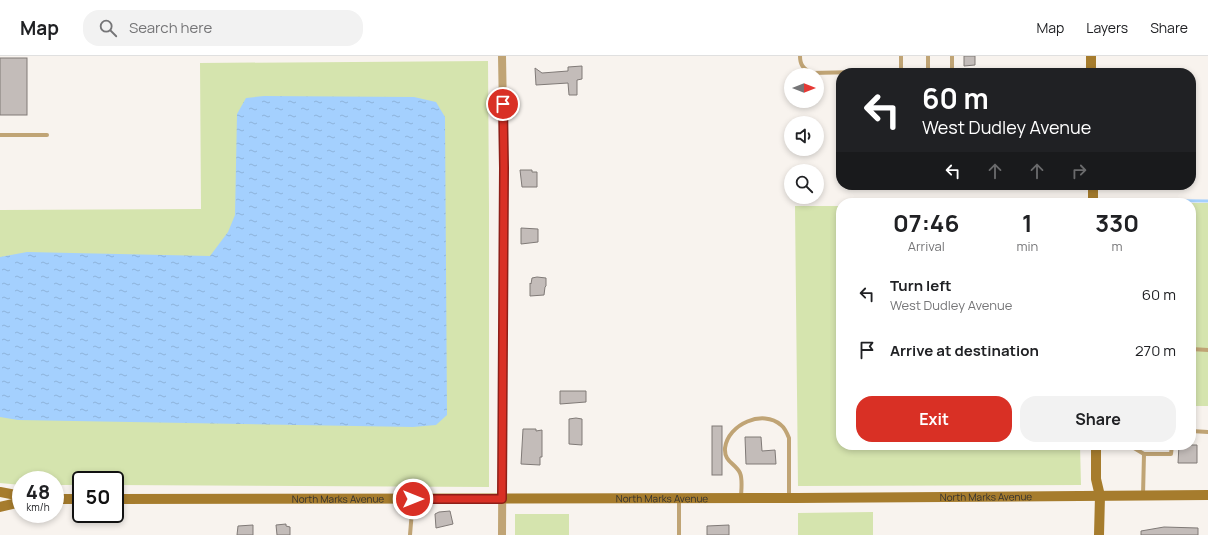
<!DOCTYPE html>
<style>
body{margin:0;font-family:Manrope,sans-serif;background:#f2f2f2;color:#202124;height:100vh;display:flex;flex-direction:column;font-size:15px;white-space:nowrap}
*{box-sizing:border-box;margin:0}
p{font-size:13px;color:#757577}
.icon{flex:none;width:22px;height:22px;fill:none;stroke:currentColor;stroke-width:2;stroke-linecap:round;stroke-linejoin:round}
.map{position:relative;flex:1;overflow:hidden}
.panel{position:absolute;left:836px;top:142px;width:360px;height:252px;display:flex;flex-direction:column;background:#fff;border-radius:16px;box-shadow:0 2px 6px #0003}
.panel>*{flex:none}
.guide{position:absolute;left:836px;top:12px;width:360px;height:122px;border-radius:16px;box-shadow:0 2px 6px #0003;background:#202124;color:#fff;overflow:hidden}
.needle{width:26px;rotate:90deg}
.fabs{position:absolute;left:784px;top:12px;display:grid;gap:8px}
.fabs a{display:grid;place-items:center;width:40px;height:40px;border-radius:50%;background:#fff;box-shadow:0 2px 6px #0003;font-size:20px}
.speed{position:absolute;left:12px;top:415px;display:flex;gap:8px;font-size:20px;font-weight:700;text-align:center}
.speed>*{display:grid;place-content:center;width:52px;height:52px;border-radius:50%;background:#fff;box-shadow:0 2px 6px #0003;line-height:1}
.speed small{font-size:10px;font-weight:400}
.speed .limit{border:2px solid #111;border-radius:6px;background:#fff;color:#111}
.pin{position:absolute;display:grid;place-items:center;width:34px;height:34px;color:#fff;margin:-17px;border:2px solid #fff;border-radius:50%;box-shadow:0 1px 4px #0007}
.me{position:absolute;width:44px;margin:-22px;rotate:90deg;stroke-linejoin:round;filter:drop-shadow(0 0 3px #0008)}
.turn{display:flex;align-items:center;gap:14px;height:84px;padding:0 20px;font-size:18px}
.turn .icon{width:52px;height:52px;stroke-width:2.5}
.turn b{display:block;font-size:28px;line-height:34px}
.lanes{display:flex;align-items:center;height:38px;padding:0 20px;background:#0003;justify-content:center;gap:20px;direction:ltr}
.lanes .off{opacity:.35}
.eta{display:flex;justify-content:space-evenly;align-items:center;height:68px;text-align:center}
.eta b{font-size:24px;font-weight:700;line-height:28px}
.cta{display:flex;gap:8px;margin-top:auto;padding:8px 20px}
.cta a{flex:1;height:46px;border-radius:16px;background:#d93025;color:#fff;font-size:16px;font-weight:700;line-height:46px;text-align:center}
.cta a+a{background:#f2f2f2;color:#202124}
ul{padding:0;list-style:none}
li{display:flex;align-items:center;gap:12px;height:56px;padding:0 20px}
li div{flex:1}
li b{display:block;font-size:15px}
li em{font-style:normal}
header{display:flex;align-items:center;gap:24px;box-sizing:border-box;height:56px;padding:0 20px;background:#fff;border-bottom:1px solid #e0e0e0}
header strong{font-size:19px}
nav{display:flex;gap:22px;margin-inline-start:auto;font-size:14px}
.search{width:280px;height:36px;background:#f2f2f2;display:flex;align-items:center;gap:10px;box-sizing:border-box;padding:0 14px;border-radius:16px;color:#757577;font-size:15px}
.map>svg:first-child{display:block}
</style>
<header>
<strong>Map</strong>
<div class="search"><svg class="icon" aria-label="search" viewBox="0 0 24 24"><circle cx="10" cy="10" r="6"/><path d="M15 15l6 6"/></svg>Search here</div>
<nav><a>Map</a><a>Layers</a><a>Share</a></nav>
</header>
<div class="map">
<svg width="1208" height="479" viewBox="0 0 1208 479">
<defs>
<pattern id="water-ripples" width="26" height="14" patternUnits="userSpaceOnUse"><rect width="26" height="14" fill="#a4d0fe"/><path d="M2 4q2-2 4 0t4 0M15 11q2-2 4 0t4 0" fill="none" stroke="#8eb3da"/></pattern>
</defs>
<rect width="100%" height="100%" fill="#f8f3ee"/>
<!-- green -->
<g fill="#d5e4ae">
<path d="M488,5L489,152V431L115,429V424H81V429H55V424H21V429L0,427V154L201,153L200,7Z"/>
<path d="M1138,147H1208V350H1191V147Z"/>
<path d="M795,150H841V389H1080L1081,429L798,430Z"/>
<path d="M873,456V479H798V457Z"/>
<rect x="515" y="458" width="54" height="21"/>
</g>
<!-- water -->
<path fill="url(#water-ripples)" d="M264,40L414,41L436,46L445,61L447,359L436,369L413,371L18,364L0,361V201L27,196L210,200L228,176L235,159L237,58L246,42Z"/>
<g fill="none" stroke-linecap="round" stroke-linejoin="round">
<!-- stream -->
<path stroke="#a4d0fe" stroke-width="3" d="M1112,144L1208,145"/>
</g>
<!-- building -->
<g fill="#c3bcb9" stroke="#807a77">
<path d="M964,0H975V9L964,10Z"/>
<rect x="0" y="2" width="27" height="57"/>
<path d="M582,10V23L577,24V39H569L568,27L536,29L535,12L542,17L568,15V11Z"/>
<path d="M520,114H532V116H537V131H522Z"/>
<path d="M521,172L538,173V186L521,188Z"/>
<path d="M537,221L546,222V230L545,231L544,239L530,240V227L531,228L532,222Z"/>
<path d="M560,335H586V346L560,348Z"/>
<path d="M576,362L582,363V389L569,388V363Z"/>
<rect x="712" y="370" width="10" height="49"/>
<path d="M523,373H536V375L542,374V401H540V409L521,408Z"/>
<path d="M745,381H761L762,395L775,394L776,408H746Z"/>
<path d="M1179,389H1197V407H1178Z"/>
<path d="M450,455L453,468L436,472L435,458L439,456Z"/>
<path d="M286,468V470L290,471V479H277L276,469Z"/>
<path d="M253,469V479H237L238,470Z"/>
<path d="M729,469V479H707V470Z"/>
<path d="M1164,471L1198,472V479H1141V475Z"/>
</g>
<g fill="none" stroke-linecap="round" stroke-linejoin="round">
<!-- service -->
<g stroke="#c0a475" stroke-width="4">
<path d="M800,0C800,9 803,12 811,17L952,14V0"/>
<path d="M901,0V15"/>
<path d="M928,0V14"/>
<path d="M0,79H47"/>
<path d="M1191,198L1194,197"/>
<path d="M1191,293L1208,294"/>
<path d="M1191,375L1208,376"/>
<path d="M1096,389H1129L1144,398"/>
<path d="M1143,439L1144,398H1171L1172,389"/>
<path d="M741,442C741,435 743,424 740,417C735,407 724,406 725,392C728,368 763,353 781,369C785,372 787,377 789,382V442"/>
<path d="M679,443V479"/>
<path d="M410,479L413,443"/>
</g>
<!-- minor -->
<path stroke="#c0a475" stroke-width="8" d="M502,0L504,112L502,479"/>
<!-- secondary -->
<g stroke="#a67c2d" stroke-width="10">
<path d="M1091,0V17"/>
<path d="M1093,129V147"/>
<path d="M1096,389V423L1100,440L1099,479"/>
<path d="M0,436L21,440"/>
<path d="M55,443H81"/>
<path id="s1" d="M115,443L796,442L1208,439"/>
<path d="M0,451L21,446"/>
</g>
</g>
<g fill="none" stroke-linecap="round" stroke-linejoin="round">
<defs>
<path id="route" d="M413,443H502L504,112L503,48"/>
</defs>
<!-- route casing -->
<use href="#route" stroke="#8d1f18" stroke-width="10"/>
<!-- route -->
<use href="#route" stroke="#d93025" stroke-width="7"/>
</g>
<g text-anchor="middle" stroke-width="3.5" stroke-linejoin="round" paint-order="stroke">
<!-- street labels -->
<g font-size="10" fill="#32312f" stroke="#fff">
<text dy="4" stroke="none"><textPath href="#s1" startOffset="871">North Marks Avenue</textPath></text>
<text dy="4" stroke="none"><textPath href="#s1" startOffset="547">North Marks Avenue</textPath></text>
<text dy="4" stroke="none"><textPath href="#s1" startOffset="223">North Marks Avenue</textPath></text>
</g>
</g>
</svg>
<div class="fabs">
<a><svg class="needle" viewBox="-14 -14 28 28"><path d="M0-13l5 13h-10z" fill="#e53935"/><path d="M0 13l5-13h-10z" fill="#757577"/></svg></a>
<a><svg class="icon" aria-label="sound" viewBox="0 0 24 24"><path d="M4 9h4l5-4v14l-5-4H4zM17 9q2 3 0 6"/></svg></a>
<a><svg class="icon" aria-label="search" viewBox="0 0 24 24"><circle cx="10" cy="10" r="6"/><path d="M15 15l6 6"/></svg></a>
</div>
<div class="speed"><div>48<small>km/h</small></div><div class="limit">50</div></div>
<div class="pin" style="left:503px;top:48px;background:#d93025"><svg class="icon" aria-label="arrive" viewBox="0 0 24 24"><path d="M6 21V4h12l-3 4 3 4H6"/></svg></div>
<svg class="me" style="left:413px;top:443px" viewBox="-20 -20 40 40"><circle r="17" fill="#d93025" stroke="#fff" stroke-width="3"/><path d="M0-11L8 9 0 5-8 9z" fill="#fff"/></svg>
<div class="guide">
<div class="turn"><svg class="icon" aria-label="left" viewBox="0 0 24 24"><path d="M17 20v-9H6M10 6l-5 5 5 5"/></svg><div><b>60 m</b>West Dudley Avenue</div></div>
<div class="lanes"><svg class="icon" aria-label="left" viewBox="0 0 24 24"><path d="M17 20v-9H6M10 6l-5 5 5 5"/></svg><svg class="icon off" aria-label="ahead" viewBox="0 0 24 24"><path d="M12 20V5M6 11l6-6 6 6"/></svg><svg class="icon off" aria-label="ahead" viewBox="0 0 24 24"><path d="M12 20V5M6 11l6-6 6 6"/></svg><svg class="icon off" aria-label="right" viewBox="0 0 24 24"><path d="M7 20v-9h11M14 6l5 5-5 5"/></svg></div>
</div>
<section class="panel">
<div class="eta">
<div><b>07:46</b><p>Arrival</p></div>
<div><b>1</b><p>min</p></div>
<div><b>330</b><p>m</p></div>
</div>
<ul>
<li><svg class="icon" aria-label="left" viewBox="0 0 24 24"><path d="M17 20v-9H6M10 6l-5 5 5 5"/></svg><div><b>Turn left</b><p>West Dudley Avenue</p></div><em>60 m</em></li>
<li><svg class="icon" aria-label="arrive" viewBox="0 0 24 24"><path d="M6 21V4h12l-3 4 3 4H6"/></svg><div><b>Arrive at destination</b></div><em>270 m</em></li>
</ul>
<div class="cta"><a>Exit</a><a>Share</a></div>
</section>
</div>
